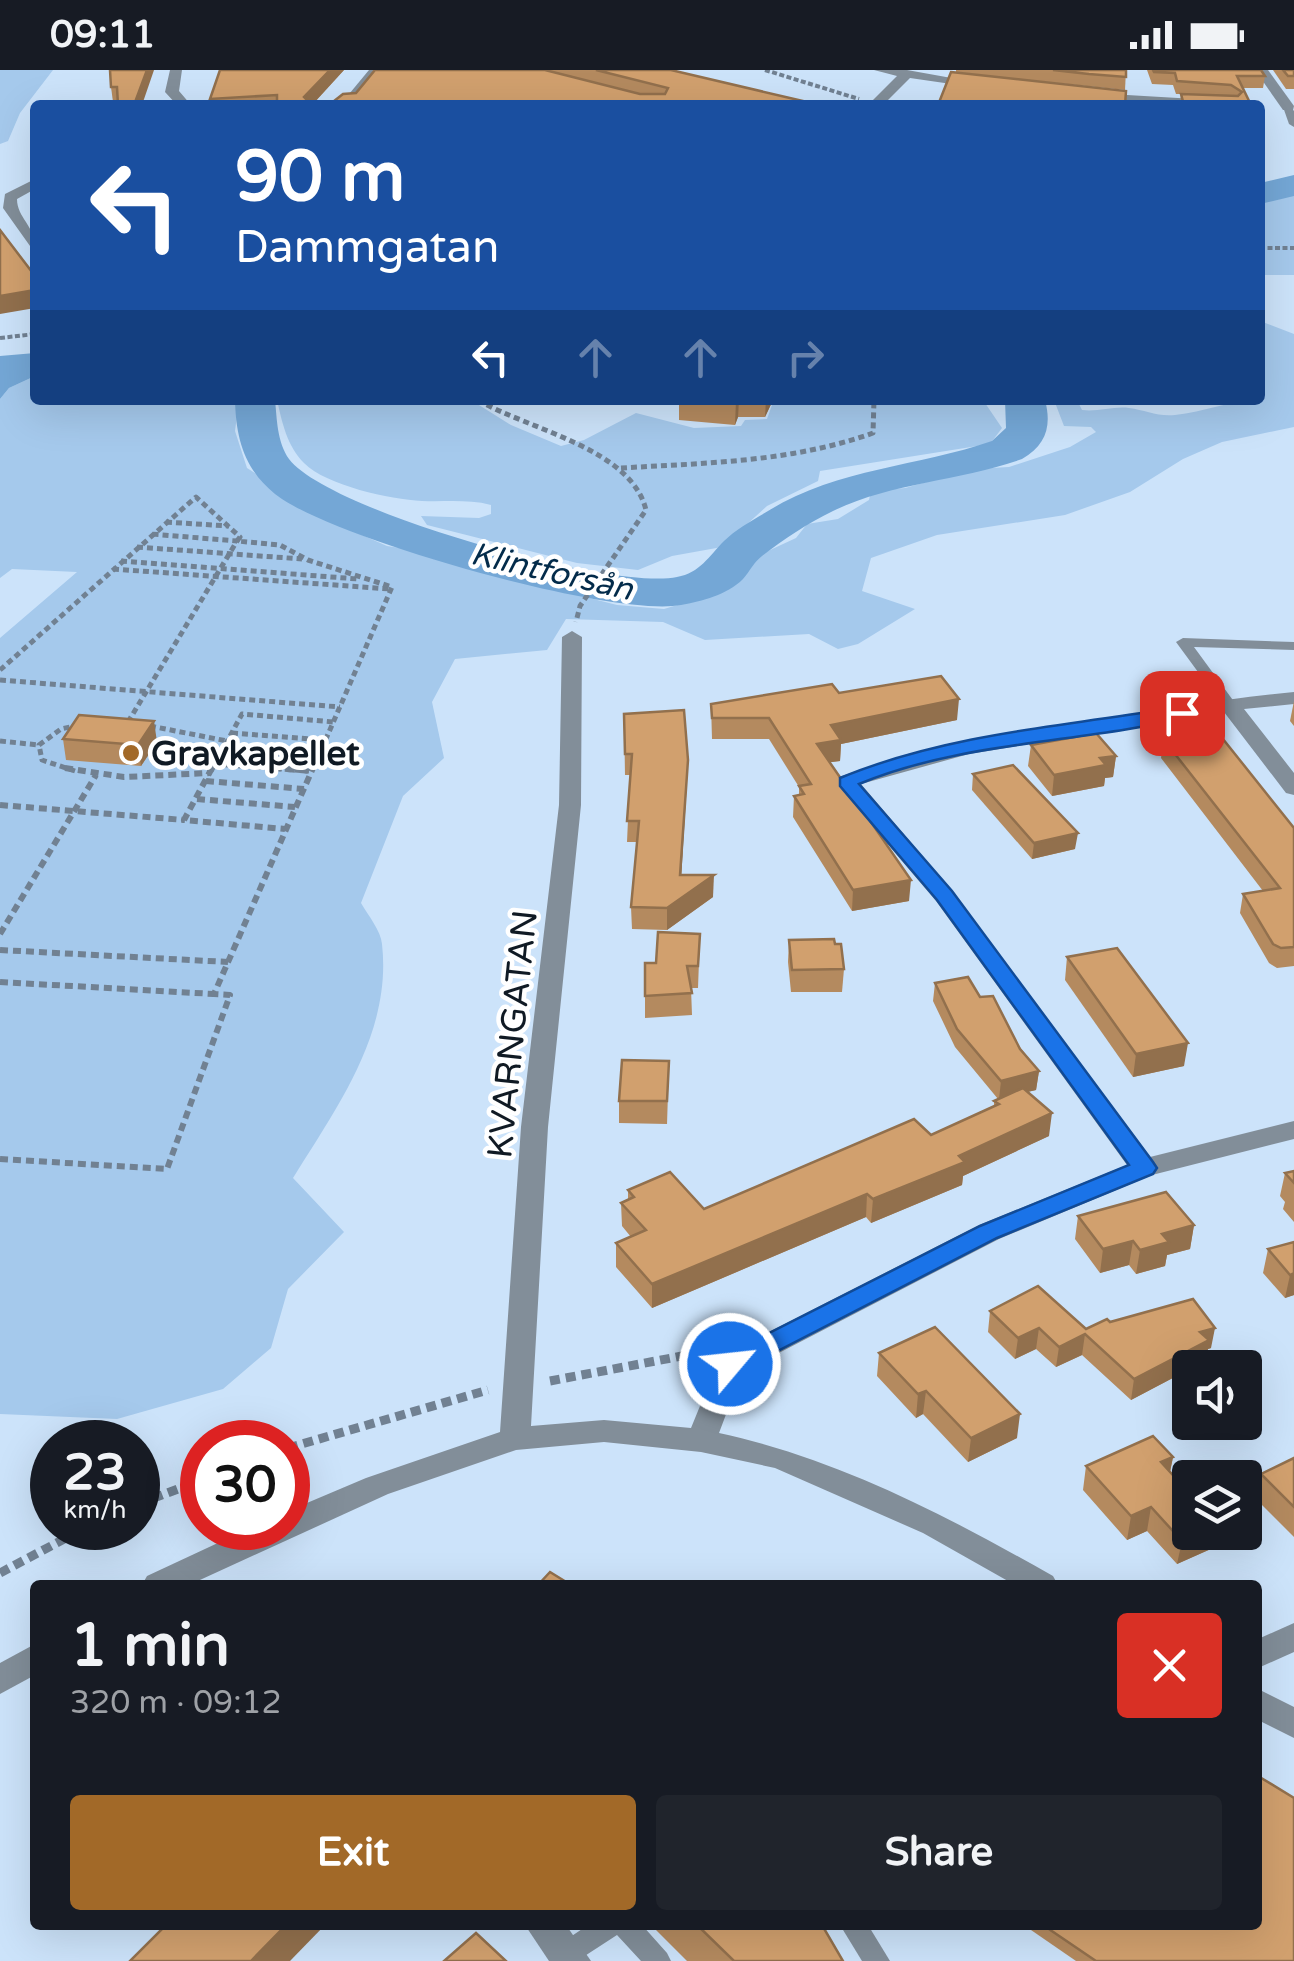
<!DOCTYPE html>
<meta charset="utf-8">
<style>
body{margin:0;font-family:"Varela Round",sans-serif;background:#20242c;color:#f1f3f6;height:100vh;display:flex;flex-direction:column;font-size:38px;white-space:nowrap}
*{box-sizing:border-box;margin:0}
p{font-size:32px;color:#9ea1a6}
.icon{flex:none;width:55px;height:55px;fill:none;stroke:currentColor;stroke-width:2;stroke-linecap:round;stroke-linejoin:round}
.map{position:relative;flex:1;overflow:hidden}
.details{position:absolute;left:30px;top:1510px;width:1232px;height:350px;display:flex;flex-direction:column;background:#171b24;border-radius:10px;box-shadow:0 10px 40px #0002}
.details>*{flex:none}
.guide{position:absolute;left:30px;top:30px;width:1235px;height:305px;border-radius:10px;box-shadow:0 10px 40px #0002;background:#1a4fa0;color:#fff;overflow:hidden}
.fabs{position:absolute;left:1172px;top:1280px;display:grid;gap:20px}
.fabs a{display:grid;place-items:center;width:90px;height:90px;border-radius:10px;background:#171b24;box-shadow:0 10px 40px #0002;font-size:50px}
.speed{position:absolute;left:30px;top:1350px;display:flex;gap:20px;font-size:50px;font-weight:700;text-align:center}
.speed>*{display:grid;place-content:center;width:130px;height:130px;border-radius:50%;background:#171b24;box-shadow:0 10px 40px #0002;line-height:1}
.speed small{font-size:25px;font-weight:400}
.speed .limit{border:15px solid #d22;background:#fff;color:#111}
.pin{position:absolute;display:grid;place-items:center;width:85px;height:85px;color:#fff;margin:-42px;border-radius:20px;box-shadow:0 5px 15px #0006}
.me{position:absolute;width:110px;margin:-55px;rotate:62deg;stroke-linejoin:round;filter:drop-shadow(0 0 8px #0008)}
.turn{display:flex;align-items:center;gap:35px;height:210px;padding:0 40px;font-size:45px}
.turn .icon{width:130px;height:130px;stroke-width:2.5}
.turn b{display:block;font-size:70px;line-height:85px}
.lanes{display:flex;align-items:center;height:95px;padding:0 40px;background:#0003;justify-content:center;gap:50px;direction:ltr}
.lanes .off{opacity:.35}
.round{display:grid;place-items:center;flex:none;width:105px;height:105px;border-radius:10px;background:#20242c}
.summary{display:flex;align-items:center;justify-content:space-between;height:170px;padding:0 40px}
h1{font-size:60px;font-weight:700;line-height:75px}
.primary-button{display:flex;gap:20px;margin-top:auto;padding:20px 40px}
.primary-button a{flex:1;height:115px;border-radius:10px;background:#a26928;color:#fff;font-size:40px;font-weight:700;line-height:115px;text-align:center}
.primary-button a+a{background:#20242c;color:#f1f3f6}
.status{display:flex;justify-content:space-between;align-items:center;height:70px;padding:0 50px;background:#171b24;direction:ltr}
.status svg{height:28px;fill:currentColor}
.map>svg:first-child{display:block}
</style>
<div class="status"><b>09:11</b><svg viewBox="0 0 49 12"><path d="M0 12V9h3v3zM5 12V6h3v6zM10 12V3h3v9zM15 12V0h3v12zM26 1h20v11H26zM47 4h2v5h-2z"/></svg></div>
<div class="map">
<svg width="1294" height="1891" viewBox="0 0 1294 1891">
<rect width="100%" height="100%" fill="#cce3fa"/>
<!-- green -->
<g fill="#a5c9ec">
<path d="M0,0H53L20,43L8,71L0,74Z"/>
<path d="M1294,122V205H1260V133Z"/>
<path d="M1260,251L1294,264V357L1222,372L1183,389L1130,422L1065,445L937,465L871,488L862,521L915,539L858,574L838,579L809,564L705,570L663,552L566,549L547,580L455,589L432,632L444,688L403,726L361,833C368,845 381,861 382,874C392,963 337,1037 293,1108L344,1162L288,1219L271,1278L223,1319L117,1349L0,1344V568L77,502L12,499L0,508V329L9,318L35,306V330H239L235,361L247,398L328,450L387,476L446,485L486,502L617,535L664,539L727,520L753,488L796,468L807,454L838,449L869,430L871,421L905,418L973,399L1009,397L1070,377L1096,362L1091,357L1064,356L1054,330L1079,334L1082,340C1098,342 1114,336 1129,338C1145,340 1158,347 1175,345C1204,342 1230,330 1260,330Z"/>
<path d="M277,330H471L511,355L561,376L584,370L636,343L694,358L741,356L745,350L767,349L772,335L816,330H983L1002,358L990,374L820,401L818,411L767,436L722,477L672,486L638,500L577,493L427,455L421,446L479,448L491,444V435C468,429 446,432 422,431C390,429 327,416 304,393C287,376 282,352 277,330Z"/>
</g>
<!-- water -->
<path fill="#74a7d6" d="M35,283V306L9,318L0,329V286Z"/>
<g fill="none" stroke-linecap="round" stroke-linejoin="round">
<!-- river -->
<g fill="#74a7d6" fill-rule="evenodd">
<path d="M1294,105V126L1260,134V113Z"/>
<path d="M235,330H275C277,349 277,372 289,389C328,441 612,521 677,507C700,503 709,486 724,471C736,459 753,450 768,441C838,398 917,397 992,371L1006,358L1005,330H1045C1052,356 1046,375 1022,389C961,411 892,412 833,441C808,453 784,469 762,486C754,492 750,501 743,509C727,525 702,531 681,535C612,548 330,468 275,424C244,399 236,368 235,330Z"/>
</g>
<!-- path-far3 -->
<g stroke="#718192" stroke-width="4" stroke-dasharray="5 2.5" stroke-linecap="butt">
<path d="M765,0L859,29"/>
<path d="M1260,178H1294"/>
<path d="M0,268L35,264"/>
</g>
<!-- path-far2 -->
<g stroke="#718192" stroke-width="5" stroke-dasharray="6 4" stroke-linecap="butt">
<path d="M478,330C529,360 631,378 646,440L580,536L576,552"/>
<path d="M621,398C706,393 792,392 873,363L874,330"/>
<path d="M166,452L229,456"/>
<path d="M137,477L302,489"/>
<path d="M121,491L358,509"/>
<path d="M113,499L390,519"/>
<path d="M0,600L196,427L240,467L237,471L280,475L308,490L392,517L312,701"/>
<path d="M0,610L340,637"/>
<path d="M128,652L237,471L151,464"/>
<path d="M150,656L227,671"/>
<path d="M232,663L325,670"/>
<path d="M0,671L39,675"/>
<path d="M223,680L318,687"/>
<path d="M215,694L309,701"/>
<path d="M75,701L42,690L39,675L61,659L79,655"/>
<path d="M211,701L242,644L334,652"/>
</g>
<!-- path-far1 -->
<g stroke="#718192" stroke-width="6" stroke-dasharray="8 5" stroke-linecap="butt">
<path d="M65,698L124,707L210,703"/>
<path d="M212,698L184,750L285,759"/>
<path d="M274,698L312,701"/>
<path d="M206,711L304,719"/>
<path d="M197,729L295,737"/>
<path d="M0,735L184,750"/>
<path d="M0,864L96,705"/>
<path d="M0,880L228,892"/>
<path d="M0,912L214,924"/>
<path d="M0,1089L167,1099L230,925L214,924L313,698"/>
</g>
<!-- path -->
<g stroke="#718192" stroke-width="9" stroke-dasharray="10 6" stroke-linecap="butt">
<path d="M550,1311L682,1286L712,1273"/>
<path d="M288,1378L488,1320"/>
<path d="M138,1434L202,1410"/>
<path d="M0,1503L85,1458"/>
</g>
<!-- service -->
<g fill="#828e99" fill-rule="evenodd">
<path d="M1288,34L1294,41V57L1289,54L1283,37Z"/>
<path d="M1183,568L1294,572V580L1194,577L1235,633L1228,637L1223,636L1176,572Z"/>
<path d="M588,1855H642L667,1883L671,1891H641L617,1865L577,1891H556L553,1884L557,1876Z"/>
<path d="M840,1855H868L890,1891H862Z"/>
</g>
<!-- minor -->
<g fill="#828e99" fill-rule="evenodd">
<path d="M170,0H182L179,21L191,35H177L165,22Z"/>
<path d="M369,0H382L354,35H340Z"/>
<path d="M874,0H907L985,14L979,18L910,8L883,35H868L897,6Z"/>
<path d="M1255,0H1268L1294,36L1293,40H1283Z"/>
<path d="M1093,23L1229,31L1236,35L1088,30L1086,27Z"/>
<path d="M35,109V119L17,129C17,148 35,155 35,178L30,176L3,138L5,124Z"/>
<path d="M572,561L582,567L581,735L548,1057L531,1356L604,1350L691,1358L720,1287L979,1155L1127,1095L936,831L839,717L836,712L839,707C923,677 1009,664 1096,650C1163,640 1227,628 1294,622V634L1244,639L1294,703V725L1286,723L1224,642L969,684L861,714L952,821L1150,1087L1294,1051V1069L1152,1105L999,1169L742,1302L719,1363C839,1389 947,1446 1053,1506L1058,1515H1015L923,1463L775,1398L701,1382L604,1372L516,1380L388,1424L189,1515H142L147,1506L250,1458H288V1441L366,1408L500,1362L521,1057L559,735L562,567Z"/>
<path d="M1294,1553V1582L1258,1598V1569Z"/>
<path d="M35,1574V1605L0,1624V1593Z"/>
<path d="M1258,1619L1294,1637V1668L1258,1650Z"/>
<path d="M525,1855H566L591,1891H549Z"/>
</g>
</g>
<!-- wall -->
<g fill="#b48a5f">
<path d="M220,0H344L312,35H210V29Z"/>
<path d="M375,0H671L807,32V35H329L356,23Z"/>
<path d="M956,0H1126L1125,20L1009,8L956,2Z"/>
<path d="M1147,0H1261L1265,6L1263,18H1243L1251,35H1180L1181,24H1185H1176L1173,15L1152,14Z"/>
<path d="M1273,0H1294V19H1286Z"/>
<path d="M153,2L118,32H113L111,17Z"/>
<path d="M668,330H773L765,347H738L735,355L679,350V333L670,332Z"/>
<path d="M839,623L957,650L841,674L840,691L830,692L909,831L852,841L793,747L794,726L799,725V717L769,669H712L711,634Z"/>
<path d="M1294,631V656L1290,651Z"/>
<path d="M624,644L688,690L681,805L713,827L667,860L632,859L631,837L637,772H627L630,705H625Z"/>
<path d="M1156,651L1294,758V896L1277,898L1269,893L1240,843L1243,824L1263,821L1161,688L1162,681L1154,669Z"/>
<path d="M63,669L157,672L141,696L66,690Z"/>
<path d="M1031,675L1116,686L1113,707L1105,708L1104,716L1052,726L1028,696Z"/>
<path d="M973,704L1075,779L1032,789L972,720Z"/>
<path d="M700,864L698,918H691L692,945L645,948V893H656Z"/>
<path d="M789,870L844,899L842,922H791L788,892Z"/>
<path d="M1067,887L1184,996L1133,1007L1065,910Z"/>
<path d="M935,913L980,927L1039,1001L1036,1020L1027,1022L1049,1066L963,1106L962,1115L871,1153L866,1147L652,1238L616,1197V1173L631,1167L622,1156L621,1133L628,1130V1120L704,1139L931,1065L994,1037V1031L998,1029L955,977L933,931Z"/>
<path d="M669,991L667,1054L619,1053V1031Z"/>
<path d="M1294,1101V1152L1283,1139L1285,1132L1280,1126L1285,1103Z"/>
<path d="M1078,1146L1194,1155L1190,1179L1167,1185L1165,1196L1136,1204L1129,1195L1100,1203L1075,1169Z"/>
<path d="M1294,1172V1225L1285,1228L1263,1203L1268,1179Z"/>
<path d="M990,1241L1086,1259L1110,1252L1211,1278L1208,1279L1205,1291L1131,1330L1082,1285L1056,1297L1036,1279L1015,1289L988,1262Z"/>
<path d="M879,1283L1017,1368L968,1392L923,1344L916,1348L877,1306Z"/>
<path d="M1173,1387L1170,1402L1190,1462H1216L1213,1478L1177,1494L1147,1461L1127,1470L1083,1420L1086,1396Z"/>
<path d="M1294,1388V1467L1255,1428L1261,1404Z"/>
<path d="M651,1855H822L843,1891H687Z"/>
<path d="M1032,1855H1258L1294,1891H1076L1031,1860Z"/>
</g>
<!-- shaded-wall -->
<g fill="#92704d">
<path d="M147,0H154L142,35H134Z"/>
<path d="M330,0H344L312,35L304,27Z"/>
<path d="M35,220V238L0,244V226Z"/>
<path d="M736,330H739L738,347L735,355Z"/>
<path d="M766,330H773L765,347Z"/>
<path d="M959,629L957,650L841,674L840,691L816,694L817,674L831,655Z"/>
<path d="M154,651L157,672L141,696L138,675Z"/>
<path d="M1116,686L1113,707L1105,708L1104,716L1052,726L1054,705L1100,688Z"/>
<path d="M688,690L687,711L680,827V805Z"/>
<path d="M1078,763L1075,779L1032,789L1034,773Z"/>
<path d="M714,805L713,827L667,860V838Z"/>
<path d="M911,810L909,831L852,841L853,820Z"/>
<path d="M1188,973L1184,996L1133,1007L1136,984Z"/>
<path d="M1039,1001L1036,1020L999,1029L1001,1011Z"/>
<path d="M1052,1043L1049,1066L963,1106L962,1115L871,1153L873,1129L959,1086Z"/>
<path d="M867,1124L866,1147L652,1238V1214Z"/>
<path d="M1194,1155L1190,1179L1167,1185L1165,1196L1136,1204L1140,1180L1162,1164Z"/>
<path d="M1133,1171L1129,1195L1100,1203L1103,1179Z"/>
<path d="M1294,1203V1225L1285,1228L1290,1205Z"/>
<path d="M1039,1258L1036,1279L1015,1289L1018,1268Z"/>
<path d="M1215,1258L1211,1278L1208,1279L1205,1291L1131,1330L1134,1309L1200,1262Z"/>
<path d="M1085,1264L1082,1285L1056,1297L1059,1277Z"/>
<path d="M926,1321L923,1344L916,1348L918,1324Z"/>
<path d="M1020,1344L1017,1368L968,1392L971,1368Z"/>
<path d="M1173,1387L1168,1411L1161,1392Z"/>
<path d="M1151,1437L1147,1461L1127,1470L1131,1446Z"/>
<path d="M1199,1462H1216L1213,1478L1177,1494L1182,1471Z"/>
<path d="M286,1855H325L290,1891H251Z"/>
</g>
<!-- building -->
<g fill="#d1a06e" stroke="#92704d" stroke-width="2.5">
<path d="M110,0H147L134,35H118L117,17H111Z"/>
<path d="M220,0H330L304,27L312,35H277V25L210,29Z"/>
<path d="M375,0H545L640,24H665L668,18L596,0H671L807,32L801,35H329L343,24L356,23Z"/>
<path d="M1053,0H1126V7L1089,4Z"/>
<path d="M1153,0H1261L1265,6H1237L1251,35H1184L1181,24L1238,26L1242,22L1231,15L1177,11L1175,3L1154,2Z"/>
<path d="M1283,0H1294V6H1288Z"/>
<path d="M951,2L1126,21L1125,35H938Z"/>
<path d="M0,160L35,206V220L0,226Z"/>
<path d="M941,606L959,629L831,655L841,670L817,674L911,810L853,820L794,726L804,724L799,716L811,714L769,648H712L711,634L832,614L839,623Z"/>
<path d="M684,640L688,690L680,805H714L667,838L631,837L639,751H627L632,684H625L624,644Z"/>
<path d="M79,645L154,651L138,675L63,669Z"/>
<path d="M1196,646L1203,655L1211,654L1294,758V877L1281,878L1273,874L1243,824L1280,818L1164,670L1170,669L1156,651Z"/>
<path d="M1096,663L1116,686L1100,688L1106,695L1054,705L1031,675Z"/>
<path d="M1013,695L1078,763L1034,773L973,704Z"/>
<path d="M658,862L700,864L698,896H687L692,923L645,926V893H656Z"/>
<path d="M834,869L835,874H841L844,899L792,900L789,870Z"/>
<path d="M1117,878L1188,973L1136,984L1067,887Z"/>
<path d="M968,907L980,927L993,926L1020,979L1039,1001L1001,1011L957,959L935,913Z"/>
<path d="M622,990L669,991L667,1031H619Z"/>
<path d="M1023,1018L1052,1043L959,1086L965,1092L873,1129L867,1124L652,1214L616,1173L646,1160L621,1133L634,1127L628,1120L670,1102L704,1139L914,1049L931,1065L999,1034L994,1031Z"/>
<path d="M1294,1101V1113L1285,1103Z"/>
<path d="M1166,1122L1194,1155L1162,1164L1169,1172L1140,1180L1133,1171L1103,1179L1078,1146Z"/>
<path d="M1294,1172V1203L1290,1205L1268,1179Z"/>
<path d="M1038,1216L1086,1259L1107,1249L1110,1252L1193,1229L1215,1258L1200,1262L1209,1270L1134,1309L1085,1264L1059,1277L1039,1258L1018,1268L990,1241Z"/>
<path d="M935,1257L1020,1344L971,1368L926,1321L918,1324L879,1283Z"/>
<path d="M1153,1366L1173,1387L1161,1392L1190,1424V1462H1199L1182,1471L1151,1437L1131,1446L1086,1396Z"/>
<path d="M1294,1388V1437L1261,1404Z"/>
<path d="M550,1502L571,1515H538Z"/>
<path d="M1258,1706L1294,1728V1891H1096L1043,1855H1258Z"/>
<path d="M166,1855H286L251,1891H130Z"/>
<path d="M697,1855H822L843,1891H734Z"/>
<path d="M476,1863L506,1891H444Z"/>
</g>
<!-- route -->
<path fill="#1a73e8" stroke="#114b97" stroke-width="2.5" d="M1182,637L1192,643L1189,647C1081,673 963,671 859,714L952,821L1153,1092L1157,1098L1153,1104L997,1168L739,1301H720L716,1294L720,1288L980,1156L1129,1095L937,830L840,716V708C946,664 1069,655 1182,637Z"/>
<!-- markers -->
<circle fill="#a26928" stroke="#fff" stroke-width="4" cx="131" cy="683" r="10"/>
<g text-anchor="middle" stroke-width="9" stroke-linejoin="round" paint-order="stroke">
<!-- far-water labels -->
<g font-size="32" font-style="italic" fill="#032b4a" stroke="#fff">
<text transform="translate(552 501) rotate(13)" y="11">Klintforsån</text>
</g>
<!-- poi labels -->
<g font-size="35" font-weight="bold" fill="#101a24" stroke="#fff" text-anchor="start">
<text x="151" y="695">Gravkapellet</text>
</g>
<!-- street labels -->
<g font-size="35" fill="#101a24" stroke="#fff">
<text transform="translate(512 964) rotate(-84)" y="12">KVARNGATAN</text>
</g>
</g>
</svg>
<div class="fabs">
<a><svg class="icon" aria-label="sound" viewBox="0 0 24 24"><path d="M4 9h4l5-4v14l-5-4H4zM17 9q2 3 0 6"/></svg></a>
<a><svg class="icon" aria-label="layers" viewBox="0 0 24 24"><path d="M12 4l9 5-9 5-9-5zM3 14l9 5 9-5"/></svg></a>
</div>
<div class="speed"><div>23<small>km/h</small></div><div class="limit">30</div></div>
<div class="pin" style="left:1182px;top:643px;background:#d93025"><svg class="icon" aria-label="arrive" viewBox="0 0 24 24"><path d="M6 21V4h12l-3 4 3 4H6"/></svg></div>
<svg class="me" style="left:730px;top:1294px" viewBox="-20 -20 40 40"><circle r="17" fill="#1a73e8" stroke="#fff" stroke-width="3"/><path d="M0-11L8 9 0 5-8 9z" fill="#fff"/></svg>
<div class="guide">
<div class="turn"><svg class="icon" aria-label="left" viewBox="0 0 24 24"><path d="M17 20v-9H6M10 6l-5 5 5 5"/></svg><div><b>90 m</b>Dammgatan</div></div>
<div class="lanes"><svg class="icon" aria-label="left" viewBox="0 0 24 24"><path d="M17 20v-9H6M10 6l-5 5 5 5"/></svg><svg class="icon off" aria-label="ahead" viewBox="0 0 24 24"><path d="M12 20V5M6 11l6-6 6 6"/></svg><svg class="icon off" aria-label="ahead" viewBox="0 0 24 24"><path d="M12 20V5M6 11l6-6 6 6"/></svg><svg class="icon off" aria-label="right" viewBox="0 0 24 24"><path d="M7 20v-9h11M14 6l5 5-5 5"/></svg></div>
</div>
<section class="details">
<div class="summary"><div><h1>1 min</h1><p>320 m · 09:12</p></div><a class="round" style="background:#d93025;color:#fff"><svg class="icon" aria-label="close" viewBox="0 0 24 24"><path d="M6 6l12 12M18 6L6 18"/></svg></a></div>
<div class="primary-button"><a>Exit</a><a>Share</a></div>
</section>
</div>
